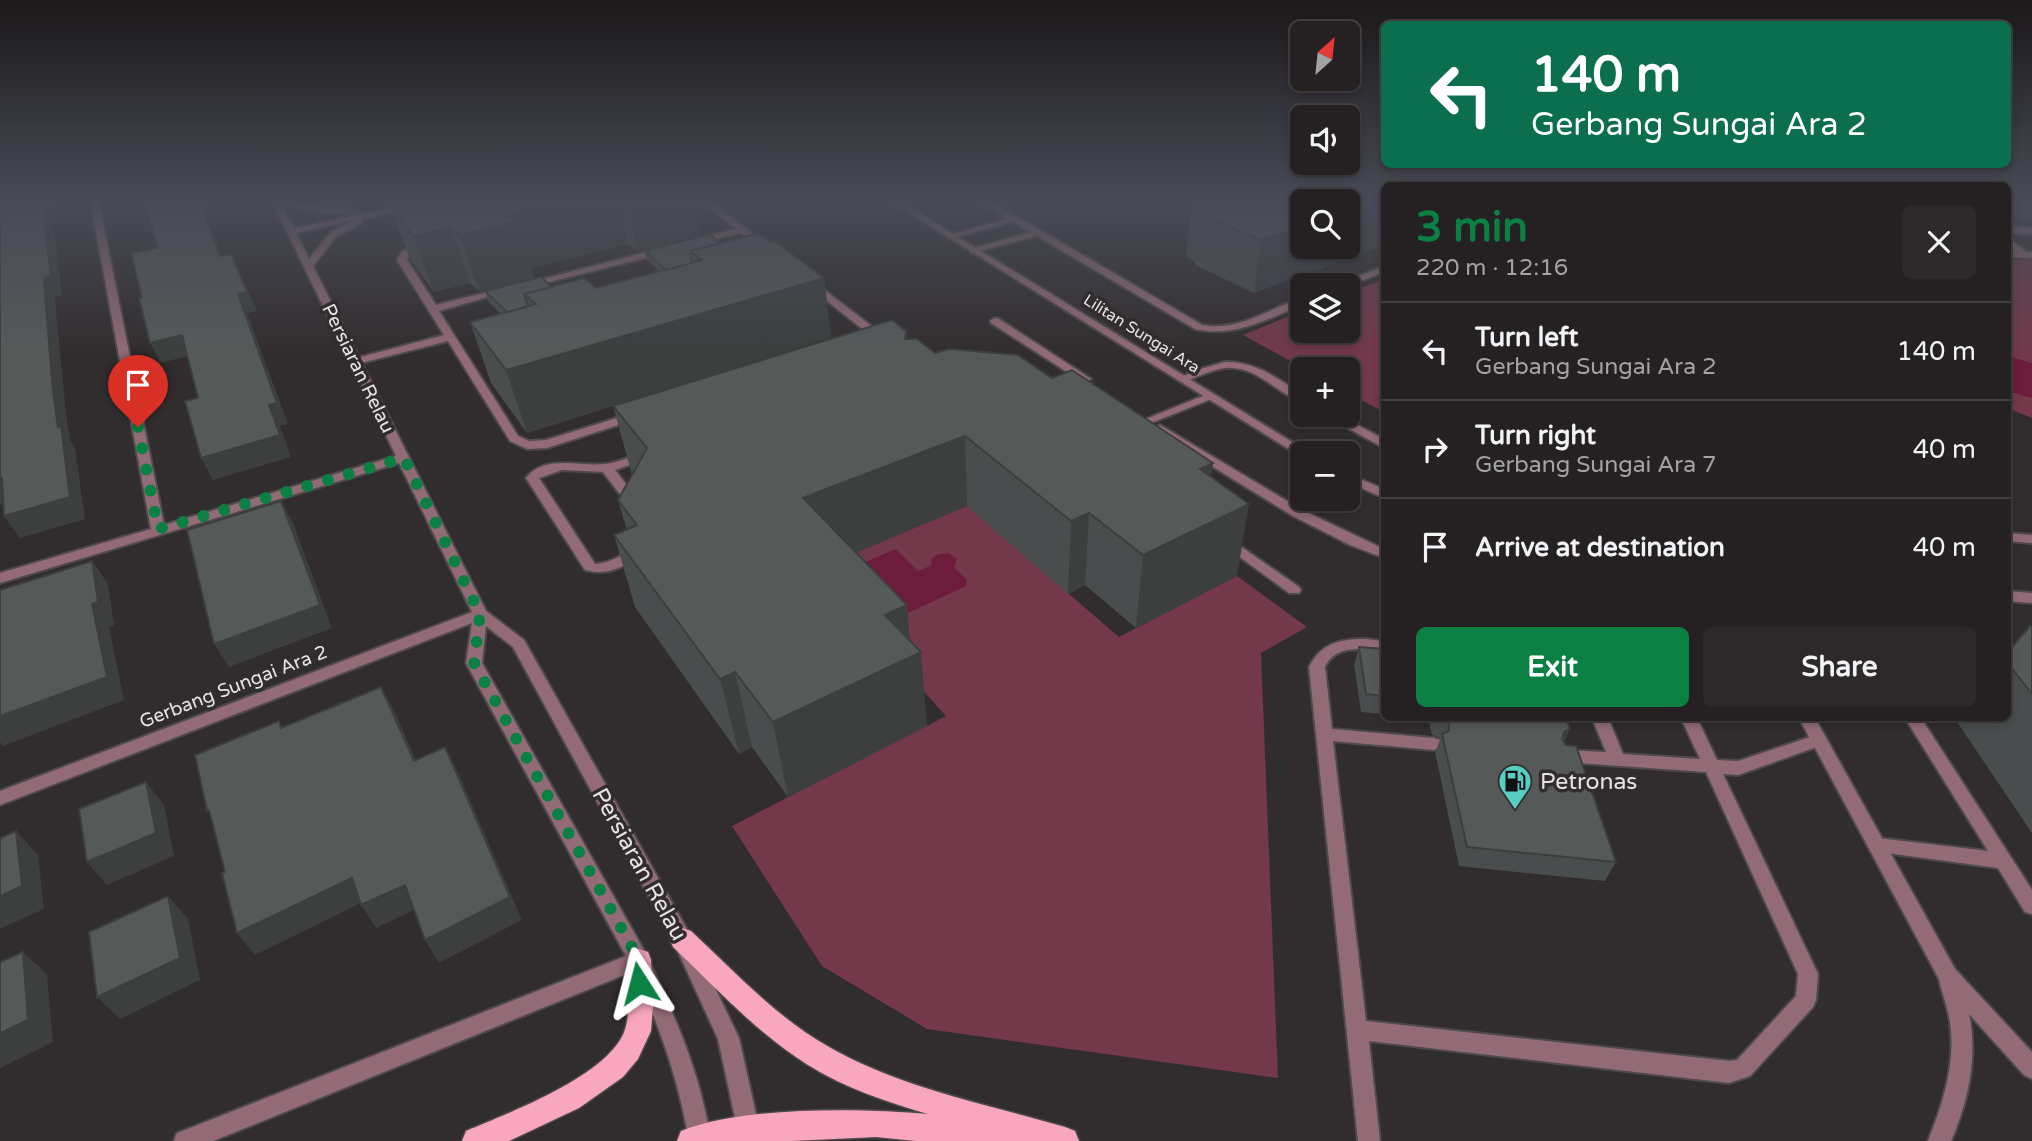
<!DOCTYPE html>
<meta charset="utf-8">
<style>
body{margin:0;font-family:"Varela Round",sans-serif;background:#2d292a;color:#f1f3f6;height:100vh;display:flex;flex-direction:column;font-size:26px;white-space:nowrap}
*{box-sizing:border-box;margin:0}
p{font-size:23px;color:#a3a3a5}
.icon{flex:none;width:38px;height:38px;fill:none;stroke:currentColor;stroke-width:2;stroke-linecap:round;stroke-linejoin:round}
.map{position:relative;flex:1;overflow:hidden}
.drawer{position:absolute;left:1381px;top:182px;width:630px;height:539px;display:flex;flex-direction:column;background:#252122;border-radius:10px;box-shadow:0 4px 10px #0003,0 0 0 2px #423e40}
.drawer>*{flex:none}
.top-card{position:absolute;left:1381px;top:21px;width:630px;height:147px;border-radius:10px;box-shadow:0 4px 10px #0003,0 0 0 2px #423e40;background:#0b6e4f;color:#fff;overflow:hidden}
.needle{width:46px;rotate:27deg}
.controls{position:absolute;left:1290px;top:21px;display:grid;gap:14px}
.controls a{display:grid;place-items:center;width:70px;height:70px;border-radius:10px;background:#252122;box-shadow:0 4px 10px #0003,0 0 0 2px #423e40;font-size:35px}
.pin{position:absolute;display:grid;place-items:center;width:60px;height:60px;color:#fff;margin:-72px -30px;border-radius:50% 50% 50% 0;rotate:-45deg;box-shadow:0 0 7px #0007}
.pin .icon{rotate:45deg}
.me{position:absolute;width:77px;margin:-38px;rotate:351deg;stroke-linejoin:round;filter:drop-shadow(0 0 5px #0008)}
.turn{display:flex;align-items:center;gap:24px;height:147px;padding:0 35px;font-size:32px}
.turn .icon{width:91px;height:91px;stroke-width:2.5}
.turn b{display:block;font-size:49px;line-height:60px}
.round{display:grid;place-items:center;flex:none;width:74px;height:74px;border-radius:10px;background:#2d292a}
.headline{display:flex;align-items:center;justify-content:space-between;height:119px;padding:0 35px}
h1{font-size:42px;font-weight:700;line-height:52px;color:#0b8043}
.cta{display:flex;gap:14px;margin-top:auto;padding:14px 35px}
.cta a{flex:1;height:80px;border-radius:10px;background:#0b8043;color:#fff;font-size:28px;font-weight:700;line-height:80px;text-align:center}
.cta a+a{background:#2d292a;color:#f1f3f6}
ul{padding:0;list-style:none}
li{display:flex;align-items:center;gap:21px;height:98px;padding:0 35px;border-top:2px solid #423e40}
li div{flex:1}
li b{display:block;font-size:26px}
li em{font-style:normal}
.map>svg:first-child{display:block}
</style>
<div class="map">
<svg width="2032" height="1141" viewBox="0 0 2032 1141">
<rect width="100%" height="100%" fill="#312c2d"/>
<!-- green -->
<g fill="#73384a">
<path d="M2007,259L2032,260V372L2007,362Z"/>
<path d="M1384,279V412L1348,393V369H1305L1243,335L1302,311V331H1348V293Z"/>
<path d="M2007,382L2032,392V418L2007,408Z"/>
<path d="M967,506L1119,637L1237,576L1307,627L1261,653L1278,1078L927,1029L822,966L732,826L946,716L814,570Z"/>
</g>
<!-- water -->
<path fill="#6e1c3b" d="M896,549L918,571L932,565L931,560L936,555L949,553L957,559L954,567L967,580L966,586L893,620L846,570Z"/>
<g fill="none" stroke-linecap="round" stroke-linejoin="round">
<!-- river -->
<path fill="#6e1c3b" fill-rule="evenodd" d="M2007,356L2032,363V398L2007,391Z"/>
<defs>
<g id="lane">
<path d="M699,199H708L765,243V247H759L741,233L692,244V240L736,229Z"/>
<path d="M975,199H984L1018,217L1202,325C1239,332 1269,308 1302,298V305C1267,319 1234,338 1195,329L1037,236L971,253V249L1030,232L1013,222L949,239V235L1007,219Z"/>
<path d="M2007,227L2032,228V234L2007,233Z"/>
<path d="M2007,237L2028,253V257H2022L2007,245Z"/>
<path d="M422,242L430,244L409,255L407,260L436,305L503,288L508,291L439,311L518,436L529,441L546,440L633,413L639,417L637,419L547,448L527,449L510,441L448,341L357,364L353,363V359L444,335L397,260L402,251Z"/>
<path d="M662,248L667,251L665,253L529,287L524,284Z"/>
<path d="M1384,266V272L1348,286L1337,285Z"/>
<path d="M808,282H814L874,328L878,338C875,343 871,345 865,343L864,341L867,337L865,331L808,286Z"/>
<path d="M995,318L999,319L1091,379L1085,382L1081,381L991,323L990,321Z"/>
<path d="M1225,362C1255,361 1278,379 1302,394V402C1276,393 1256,365 1225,368C1210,370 1196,378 1182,382L1176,379L1200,369Z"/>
<path d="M1210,393L1216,396L1214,398L1151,423H1143L1141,421Z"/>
<path d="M1324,415H1338L1384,439V448Z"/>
<path d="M1160,425L1302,510L1384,549V558L1350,545L1293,516L1156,432L1154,429Z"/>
<path d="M643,452L649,456L647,459L615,470L658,526C647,555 617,579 585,570L526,478C545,454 579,467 605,464C618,463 631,456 643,452ZM562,470L603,472L644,526C636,548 618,562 595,564L539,478Z"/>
<path d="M2007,533L2032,535V543L2007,541Z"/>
<path d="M1227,537L1299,587L1301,590L1299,593H1289L1222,544L1220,541Z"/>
<path d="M1365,639L1384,641V651C1363,649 1336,644 1325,667L1332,729L1434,738L1440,740L1442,744L1440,748L1434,750L1333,741L1366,1021L1729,1061L1737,1060L1796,996L1798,974L1706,772L1564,762L1558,761L1556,756L1558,751L1564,750L1606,752L1592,718H1608L1623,754L1700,759L1681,718H1697L1717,760L1738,761L1819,734L1825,736L1827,740L1825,744L1738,775L1723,774L1818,974L1816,1000L1813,1007L1750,1076L1729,1083L1369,1041L1380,1141H1358L1309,667C1321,643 1340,639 1365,639Z"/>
<path d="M1905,718H1921L2032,890V914L2025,912L1998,868L1872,851L1869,846L1872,841L1878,838L1988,851Z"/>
</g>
<g id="street">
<path d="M33,199H54L50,202L0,208V202Z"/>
<path d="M90,199H98L164,525L396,456L271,199H286L315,206L356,209L360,212L356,215L315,212L281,202L294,228L433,199H447L443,202L361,219L362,223L336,237L313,266L486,611L524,640L689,933L739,1038L762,1141H740L718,1039L675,945L513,647L486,626L482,663L646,954C676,1020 699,1068 711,1141H689C679,1081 660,1026 634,971L213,1141H174L177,1133L185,1130L626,956L466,663L472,623L0,805V791L472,612L399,463L0,583V573L151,529ZM353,220L330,233L309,259L296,233Z"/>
<path d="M887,199H896L1310,453L1300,456Z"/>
<path d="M2007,251L2032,252V258L2007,257Z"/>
<path d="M1348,474L1384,489V498L1348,482Z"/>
<path d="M2007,591L2032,593V603L2007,601Z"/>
<path d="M1799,718H1815L1955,969L2032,1052V1079L2024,1075L1969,1014C1978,1057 1968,1102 1951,1141H1928C1943,1103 1956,1064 1950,1022C1948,1008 1942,994 1939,979Z"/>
</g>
<g id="primary">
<path d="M682,928L691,931C734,971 777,1018 829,1047C901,1088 986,1104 1065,1127L1075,1131L1079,1141H916L876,1137L791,1141H677L681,1131C743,1106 861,1108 928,1114C887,1102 845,1088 808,1065C757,1033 716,988 673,947L670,939L673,931Z"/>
<path d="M639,949L648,952L651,960L653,1006L651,1031L638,1059L623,1077L579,1108L509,1141H462L466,1131C508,1113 615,1074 626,1026C631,1005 627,981 627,960L630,952Z"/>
</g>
</defs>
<!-- lane casing -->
<use href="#lane" stroke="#4e494a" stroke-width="4"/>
<!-- street casing -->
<use href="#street" stroke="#4e494a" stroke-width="4"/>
<!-- primary casing -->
<use href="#primary" stroke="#4e494a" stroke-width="3"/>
<!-- lane -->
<use href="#lane" fill="#936b76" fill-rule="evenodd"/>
<!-- street -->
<use href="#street" fill="#936b76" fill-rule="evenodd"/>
<!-- primary -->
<use href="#primary" fill="#f9a7be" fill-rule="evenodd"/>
</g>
<!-- wall -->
<g fill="#494d4d">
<path d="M416,199H693L700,235L637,251L628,244L531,268L534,278L479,291L470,283L434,292L410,259L390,204Z"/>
<path d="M1384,199L1254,293L1195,265V262L1186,257L1191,207Z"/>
<path d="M2007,199H2032V214L2029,220L2007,218Z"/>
<path d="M771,242L824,278L831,337L656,393L906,331L907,339L935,353L1052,378L1213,463L1211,476L1237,576L1136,628L1085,585L1068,594L967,506L856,552L910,640L927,726L788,797L752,747L739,754L635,607L614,535L627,530L618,500L632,475L613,406L527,433L491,383L470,322L501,314L488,301L485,291L552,287L596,288L660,272L647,260L645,251L720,243Z"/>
<path d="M2032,626V833L1955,719L1956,718H2007V653Z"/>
<path d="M1359,647L1384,649V714L1361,712L1354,665Z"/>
<path d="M1419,718H1566L1564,742L1616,862L1605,881L1459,866L1435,752L1441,738L1432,735L1428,718Z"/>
</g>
<!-- shaded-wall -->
<g fill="#3c3f3e">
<path d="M42,199H44L52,211L62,295L56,296L55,300L66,413L70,440L75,448L85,519L20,538L4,516L58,427L53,392L44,281Z"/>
<path d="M199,199H202L206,213L229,275L220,256Z"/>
<path d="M576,199H618L628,244L531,268L534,278L479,291L460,235L508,214Z"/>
<path d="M625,199H693L700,235L637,251Z"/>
<path d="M1384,200V246L1254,293L1261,240L1302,227V247H1348V212Z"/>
<path d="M451,227L470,283L434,292L413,236Z"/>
<path d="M231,254L257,311L247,313L288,424L280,426L291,457L213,480L201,458L269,405L238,294Z"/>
<path d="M824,278L831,337L527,433L506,370Z"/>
<path d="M182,335L192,355L161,363L150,343Z"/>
<path d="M965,436L967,506L814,570L803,498Z"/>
<path d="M1213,463L1204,526L1249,504L1237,576L1136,628L1143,555L1200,469Z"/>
<path d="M2,478L18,500L0,505V479Z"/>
<path d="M281,501L293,523L332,628L229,667L214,644Z"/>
<path d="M1089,513L1085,585L1068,594L1071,521Z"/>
<path d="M92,561L108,584L114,625L109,627L124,700L3,746L0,742V716L92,604Z"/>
<path d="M907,605L911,657L921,652L927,726L788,797L773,722L885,615Z"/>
<path d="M735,672L752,747L739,754L720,679Z"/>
<path d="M381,687L394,710L426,784L414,761Z"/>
<path d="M1570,729L1562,748L1556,750L1564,732Z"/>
<path d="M445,747L457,770L522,920L439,963L425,940Z"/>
<path d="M146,782L164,805L174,856L107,885L87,862Z"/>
<path d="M16,831L38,855L44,909L0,929V896Z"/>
<path d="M352,878L367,900L255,955L237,933Z"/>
<path d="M405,885L418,908L376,928L361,905Z"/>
<path d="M168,896L188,919L200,980L120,1019L97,997Z"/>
<path d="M23,952L47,974L53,1042L0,1068V1033Z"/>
</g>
<!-- building -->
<g fill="#555a59" stroke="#3c3f3e" stroke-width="2">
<path d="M14,199H42L51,276L45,277L44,281L53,392L58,427L61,426L70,497L4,516L2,478L0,479V201Z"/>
<path d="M143,199H199L220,256L231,254L247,292L238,294L277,403L269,405L280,435L201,458L185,401L198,398L182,335L150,343L139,298L142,297L131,253L158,248Z"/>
<path d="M416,199H576L508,214L517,222L460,235L451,227L413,236L390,204Z"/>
<path d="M1218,199H1384V200L1348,212V201H1302V227L1261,240L1200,214L1204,213L1191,207Z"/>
<path d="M758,233L771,242L774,241L824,278L506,370L470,322L536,304L524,294L584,278L596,288L702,260L690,251Z"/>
<path d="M709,234L720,243L690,251L692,263L666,270L645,251Z"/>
<path d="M541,277L552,287L524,294L528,306L507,312L485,291Z"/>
<path d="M892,320L906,331L905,339H917L935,353L950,349L1018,355L1052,378L1072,370L1213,463L1200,469L1249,504L1143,555L1089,513L1071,521L965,436L803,498L907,605L885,615L921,652L773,722L735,672L720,679L614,535L637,525L618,500L647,448L613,406Z"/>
<path d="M281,501L320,605L214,644L187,530Z"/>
<path d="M92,561L98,602L92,604L107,677L0,716V590Z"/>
<path d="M2030,626H2032V694L2007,662V653Z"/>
<path d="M1359,647L1384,649V696L1366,694Z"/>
<path d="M381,687L414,761L445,747L510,897L425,940L405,885L361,905L352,878L237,933L222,873L225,872L209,810L207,811L195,755L279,721L281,728Z"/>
<path d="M1440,718H1566L1570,729L1564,732L1562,739L1566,745L1576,746L1616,862L1467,847L1442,734L1449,731V720Z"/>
<path d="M146,782L156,833L87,862L79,809Z"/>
<path d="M16,831L22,886L0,896V838Z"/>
<path d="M168,896L180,958L97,997L89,932Z"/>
<path d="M23,952L28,1020L0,1033V962Z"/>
</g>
<!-- sky -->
<linearGradient id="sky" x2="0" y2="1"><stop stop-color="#1b1819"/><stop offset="0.56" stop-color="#484b57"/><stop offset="1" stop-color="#484b57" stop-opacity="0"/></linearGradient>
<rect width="2032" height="358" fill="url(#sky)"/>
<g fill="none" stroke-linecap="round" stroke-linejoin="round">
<!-- route -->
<path stroke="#0b8043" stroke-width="12" stroke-dasharray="0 21.6" d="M138,427L158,529L404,458L480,614L474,663L639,960V983"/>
</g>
<!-- icons -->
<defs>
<symbol id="fuel-pin" viewBox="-11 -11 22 30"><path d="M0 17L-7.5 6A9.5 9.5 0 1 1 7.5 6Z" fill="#57cec2" stroke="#312c2d"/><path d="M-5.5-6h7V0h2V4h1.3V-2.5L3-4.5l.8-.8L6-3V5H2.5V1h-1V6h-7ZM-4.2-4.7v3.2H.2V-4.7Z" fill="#111"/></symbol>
</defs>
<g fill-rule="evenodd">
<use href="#fuel-pin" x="1496" y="762" width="38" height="52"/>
</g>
<g text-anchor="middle" stroke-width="7" stroke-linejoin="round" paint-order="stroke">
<!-- far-street labels -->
<g font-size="16" fill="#e7e4e5" stroke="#312c2d">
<text transform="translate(1142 333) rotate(32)" y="6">Lilitan Sungai Ara</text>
</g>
<!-- street labels -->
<g font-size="19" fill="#e7e4e5" stroke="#312c2d">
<text transform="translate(359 368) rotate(64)" y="7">Persiaran Relau</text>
<text transform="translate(233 686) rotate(-21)" y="7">Gerbang Sungai Ara 2</text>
</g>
<!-- near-poi labels -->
<g font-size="23" fill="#e7e4e5" stroke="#312c2d" text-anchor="start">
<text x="1540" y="789">Petronas</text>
</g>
<!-- near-street labels -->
<g font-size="23" fill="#e7e4e5" stroke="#312c2d">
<text transform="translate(640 864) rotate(61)" y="8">Persiaran Relau</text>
</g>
</g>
</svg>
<div class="controls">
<a><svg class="needle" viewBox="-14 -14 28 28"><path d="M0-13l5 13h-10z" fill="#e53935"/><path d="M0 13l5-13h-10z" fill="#a3a3a5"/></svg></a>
<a><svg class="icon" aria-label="sound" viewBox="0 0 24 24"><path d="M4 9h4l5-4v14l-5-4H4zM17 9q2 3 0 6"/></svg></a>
<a><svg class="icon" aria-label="search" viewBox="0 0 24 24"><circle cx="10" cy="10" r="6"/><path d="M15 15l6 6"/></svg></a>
<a><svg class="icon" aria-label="layers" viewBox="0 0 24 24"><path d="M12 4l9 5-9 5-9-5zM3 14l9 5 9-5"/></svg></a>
<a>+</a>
<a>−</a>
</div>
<div class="pin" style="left:138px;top:427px;background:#d93025"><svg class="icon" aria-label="arrive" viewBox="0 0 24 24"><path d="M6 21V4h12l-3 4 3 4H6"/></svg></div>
<svg class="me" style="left:639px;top:983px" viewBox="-20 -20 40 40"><path d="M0-17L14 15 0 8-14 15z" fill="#0b8043" stroke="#fff" stroke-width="4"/></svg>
<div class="top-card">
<div class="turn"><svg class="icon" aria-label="left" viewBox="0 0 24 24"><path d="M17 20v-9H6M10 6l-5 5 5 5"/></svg><div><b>140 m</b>Gerbang Sungai Ara 2</div></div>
</div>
<section class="drawer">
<div class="headline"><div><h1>3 min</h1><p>220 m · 12:16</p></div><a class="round"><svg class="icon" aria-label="close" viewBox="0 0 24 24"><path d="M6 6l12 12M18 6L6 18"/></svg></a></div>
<ul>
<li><svg class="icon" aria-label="left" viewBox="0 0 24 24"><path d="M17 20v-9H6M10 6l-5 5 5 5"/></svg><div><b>Turn left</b><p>Gerbang Sungai Ara 2</p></div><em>140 m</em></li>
<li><svg class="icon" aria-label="right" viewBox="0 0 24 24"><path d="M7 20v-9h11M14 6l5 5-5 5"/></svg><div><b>Turn right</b><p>Gerbang Sungai Ara 7</p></div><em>40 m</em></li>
<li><svg class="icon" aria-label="arrive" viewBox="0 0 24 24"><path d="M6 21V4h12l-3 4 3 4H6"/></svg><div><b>Arrive at destination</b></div><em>40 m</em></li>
</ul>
<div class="cta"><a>Exit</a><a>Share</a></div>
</section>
</div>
